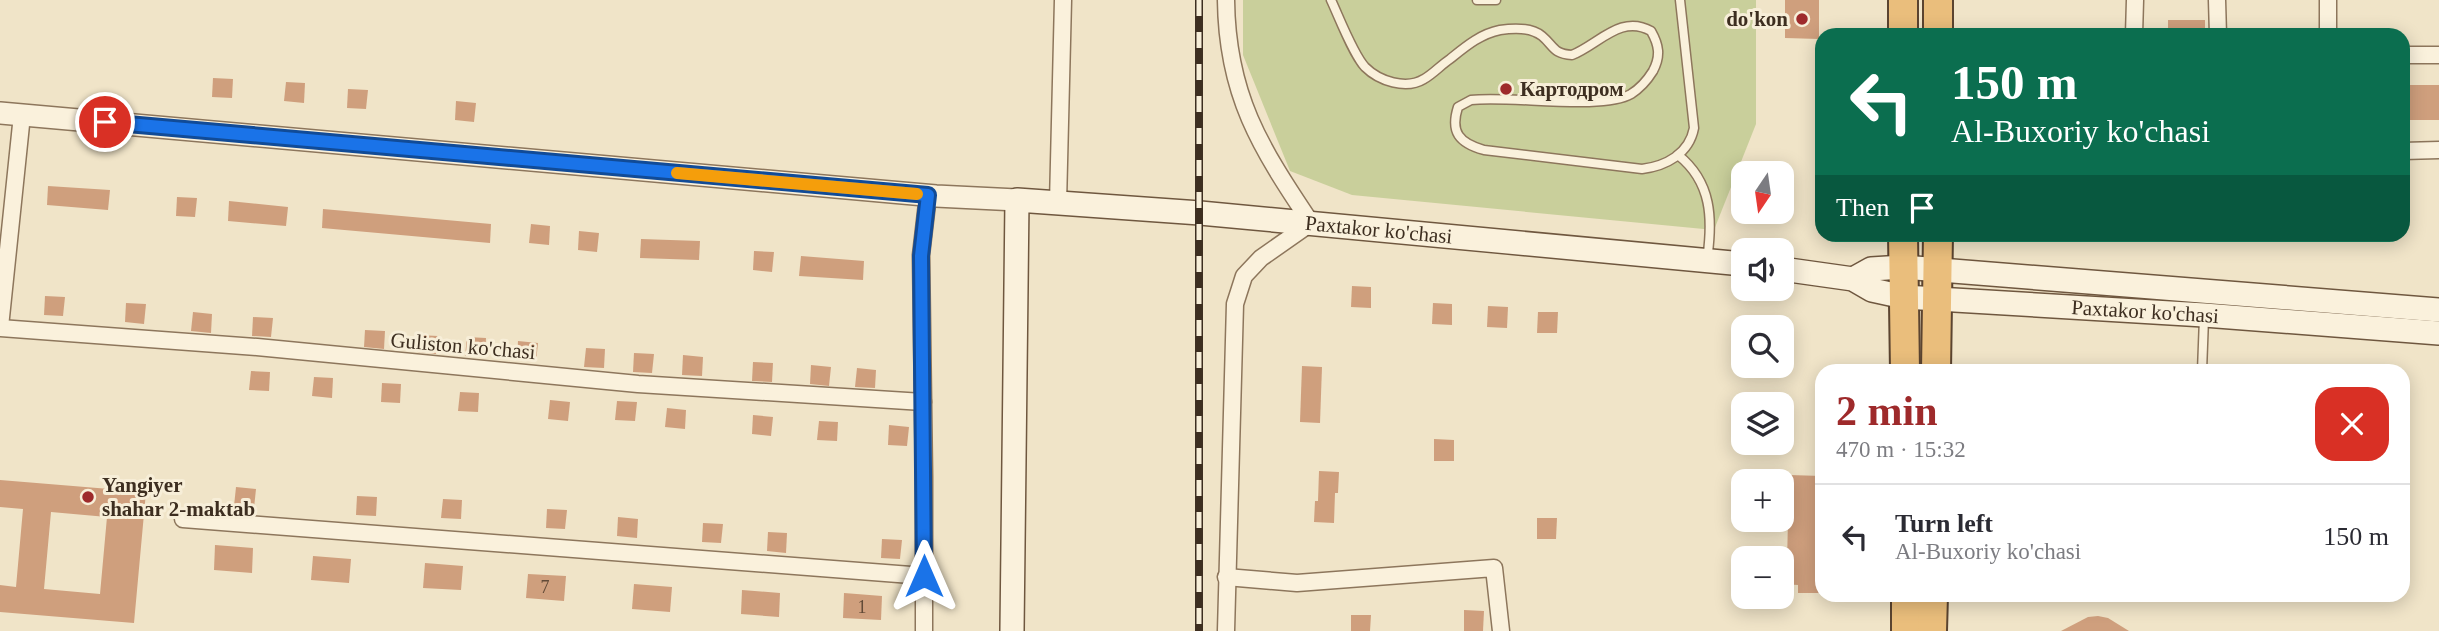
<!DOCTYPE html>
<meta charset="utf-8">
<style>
body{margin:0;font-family:"Times New Roman",serif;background:#f2f2f3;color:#2b2b33;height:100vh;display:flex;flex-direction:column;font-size:26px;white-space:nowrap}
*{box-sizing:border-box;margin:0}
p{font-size:23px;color:#7c7c81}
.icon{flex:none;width:38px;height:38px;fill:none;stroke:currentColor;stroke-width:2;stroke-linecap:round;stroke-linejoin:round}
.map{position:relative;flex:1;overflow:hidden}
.drawer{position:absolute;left:1815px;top:364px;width:595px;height:238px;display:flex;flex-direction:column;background:#fff;border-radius:21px;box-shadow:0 4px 18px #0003}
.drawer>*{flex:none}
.banner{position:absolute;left:1815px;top:28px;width:595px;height:214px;border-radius:21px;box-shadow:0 4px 18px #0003;background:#0b6e4f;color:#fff;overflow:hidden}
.needle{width:46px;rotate:193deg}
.buttons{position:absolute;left:1731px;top:161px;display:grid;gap:14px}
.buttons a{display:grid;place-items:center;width:63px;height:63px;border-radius:14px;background:#fff;box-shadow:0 4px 18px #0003;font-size:35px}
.pin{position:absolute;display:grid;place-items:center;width:60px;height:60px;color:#fff;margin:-30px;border:4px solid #fff;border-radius:50%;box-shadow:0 2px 7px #0007}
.me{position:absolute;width:77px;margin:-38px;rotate:0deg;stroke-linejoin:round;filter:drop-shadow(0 0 5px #0008)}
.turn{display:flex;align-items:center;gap:24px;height:147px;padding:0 21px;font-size:32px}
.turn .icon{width:91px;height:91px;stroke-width:2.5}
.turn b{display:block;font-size:49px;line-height:60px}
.then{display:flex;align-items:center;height:66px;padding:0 21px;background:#0003;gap:14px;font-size:26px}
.round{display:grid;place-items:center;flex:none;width:74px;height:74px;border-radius:21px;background:#f2f2f3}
.head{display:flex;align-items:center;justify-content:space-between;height:119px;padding:0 21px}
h1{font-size:42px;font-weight:700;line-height:52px;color:#9e2a2b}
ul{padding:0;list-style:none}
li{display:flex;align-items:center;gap:21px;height:105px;padding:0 21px;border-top:2px solid #e1e1e2}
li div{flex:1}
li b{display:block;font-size:26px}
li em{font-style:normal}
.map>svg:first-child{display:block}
</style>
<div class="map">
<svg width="2439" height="631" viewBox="0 0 2439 631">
<rect width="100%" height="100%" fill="#f0e4c8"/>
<!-- green -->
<path fill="#c9cf9b" d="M1243,0H1756V124L1714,230L1352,195L1290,171L1243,55Z"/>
<!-- building -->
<g fill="#cf9f7d" fill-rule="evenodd">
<path d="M1785,0H1819V39L1785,38Z"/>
<rect x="2168" y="20" width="37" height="15"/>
<path d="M213,78L233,79L232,98L212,97Z"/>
<path d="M286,82L305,83L304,103L284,101Z"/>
<rect x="2403" y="85" width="36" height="35"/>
<path d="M348,89L368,90L366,109L347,108Z"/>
<path d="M456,101L476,103L474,122L455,120Z"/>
<path d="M48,186L110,190L108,210L47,205Z"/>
<path d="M177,197L197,198L195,217L176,216Z"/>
<path d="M229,201L288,207L286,226L228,221Z"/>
<path d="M323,209L491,224L490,243L322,228Z"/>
<path d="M531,224L550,226L549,245L529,243Z"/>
<path d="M579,231L599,233L597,252L578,250Z"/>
<path d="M641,239L700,241L699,260L640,258Z"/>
<path d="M754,251L774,252L772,272L753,270Z"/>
<path d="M801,256L864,261L863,280L799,276Z"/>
<path d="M1352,286L1371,287V308L1351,307Z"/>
<path d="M45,296L65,297L63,316L44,315Z"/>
<path d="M126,303L146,304L144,324L125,322Z"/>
<path d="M1433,303L1452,304V325L1432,324Z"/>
<path d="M1488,306L1508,307L1507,328L1487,327Z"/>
<path d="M193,312L212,314L211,333L191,331Z"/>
<path d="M1538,312H1558L1557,333H1537Z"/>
<path d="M253,317L273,318L271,337L252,336Z"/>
<path d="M365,330L385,331L384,349L364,347Z"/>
<path d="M418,335L438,336L436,354L417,352Z"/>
<path d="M467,337L486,338L485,357L465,356Z"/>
<path d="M518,341L538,343L536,362L517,360Z"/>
<path d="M586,348L605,349L604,368L584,367Z"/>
<path d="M634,353L654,354L652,373L633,372Z"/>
<path d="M683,355L703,357L702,376L682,375Z"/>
<path d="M753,362L773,363L772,382L752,381Z"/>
<path d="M811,365L831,367L829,386L810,384Z"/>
<path d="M1302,366L1322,367L1320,423L1300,422Z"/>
<path d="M857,368L876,370L875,388L855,387Z"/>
<path d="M251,371L270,372L269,391L249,390Z"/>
<path d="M314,377L333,378L332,398L312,396Z"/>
<path d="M382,383L401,384L400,403L381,402Z"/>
<path d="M460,392L479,393L478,412L458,411Z"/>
<path d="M550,400L570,402L568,421L548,419Z"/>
<path d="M617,401L637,402L635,421L615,420Z"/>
<path d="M667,408L686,410L685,429L665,427Z"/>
<path d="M753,415L773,417L771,436L752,434Z"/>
<path d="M819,421L838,422L837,441L817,440Z"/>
<path d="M889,425L909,427L907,446L888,445Z"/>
<path d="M1434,439L1454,440V461H1434Z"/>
<path d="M1319,471L1339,472L1338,493H1335L1334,523L1314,522L1315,501H1318Z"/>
<path d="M1789,475L1822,476V593H1798V585L1782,584V563H1787Z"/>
<path d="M0,480L146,492L134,623L0,612V585L16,587L23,509L0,507ZM51,512L107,517L100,594L44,589Z"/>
<path d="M236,487L256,489L254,508L234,506Z"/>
<path d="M357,496L377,497L376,516L356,515Z"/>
<path d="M443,499L462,500L461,519L441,518Z"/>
<path d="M547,509L567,510L565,529L546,528Z"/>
<path d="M618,517L638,519L637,538L617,536Z"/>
<path d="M1537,518H1557L1556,539H1537Z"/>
<path d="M703,523L723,524L721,543L702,542Z"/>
<path d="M768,532L787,533L786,553L767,551Z"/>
<path d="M882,539L902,540L900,559L881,558Z"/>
<path d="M215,545L253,548L252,573L214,570Z"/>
<path d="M313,556L351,559L349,583L311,580Z"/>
<path d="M425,563L463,566L461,590L423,588Z"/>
<path d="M528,574L566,576L564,601L526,598Z"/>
<path d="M634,584L672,587L670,612L632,609Z"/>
<path d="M742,590L780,593L779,617L741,614Z"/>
<path d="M844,593L882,596L881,620L843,618Z"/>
<path d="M1464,610L1484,611L1483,631H1464Z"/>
<path d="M1351,615H1371L1370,631H1351Z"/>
<path d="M2098,616L2108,618L2129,631H2061L2088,617Z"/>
</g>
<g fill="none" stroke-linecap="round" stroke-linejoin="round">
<defs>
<g id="service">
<path d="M1331,0C1339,17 1353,54 1365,67C1379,81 1406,90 1424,79C1433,74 1441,65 1450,59C1465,47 1480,34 1500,30C1513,28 1531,27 1542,36C1554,46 1553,54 1572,55C1599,44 1621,14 1651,31C1659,45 1661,56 1653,71C1648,79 1639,89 1631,94C1602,111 1509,95 1471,100L1458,107C1450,132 1459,143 1484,150L1642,169C1666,166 1689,154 1694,128L1680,0"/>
<path d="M1477,0H1496"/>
<path d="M1678,155C1712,182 1713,219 1707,260"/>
<path d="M2202,371L2204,318"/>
</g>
<g id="minor">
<path d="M2217,0L2218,35"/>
<path d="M2328,0V35"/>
<path d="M2134,35L2135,0"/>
<path d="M2403,55H2439"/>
<path d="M2403,151L2439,150"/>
<path d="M1058,203L1063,0"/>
<path d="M0,327L22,115"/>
<path d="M0,328L257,347L638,384L923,402"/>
<path d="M183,519L924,576"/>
<path d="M1226,577L1297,583L1494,568L1501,631"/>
<path d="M924,631V477L921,255L928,195"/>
<path d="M1226,631L1235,304L1244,276L1261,258L1311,223C1260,147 1227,95 1226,0"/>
</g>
<path id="tertiary" d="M0,113L936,196L1017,200"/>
<g id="secondary">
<path id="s1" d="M1782,269L1853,279L1872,290L1904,297L2204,315L2439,333"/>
<path d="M1853,279L1871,269L1903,267L2439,310"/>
<path id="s2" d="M1012,631L1017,200L1200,213L1743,264"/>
</g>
<g id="trunk">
<path d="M1903,0V35"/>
<path d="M1938,0V35"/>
<path d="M1903,234L1905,371"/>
<path d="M1936,371L1938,234"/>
<path d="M1906,631V595"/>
<path d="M1932,631L1933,595"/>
</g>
</defs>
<!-- service casing -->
<use href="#service" stroke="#8d765c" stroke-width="11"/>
<!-- minor casing -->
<use href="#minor" stroke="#8d765c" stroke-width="19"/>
<!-- tertiary casing -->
<use href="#tertiary" stroke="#8d765c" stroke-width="24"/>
<!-- secondary casing -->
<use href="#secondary" stroke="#6f573f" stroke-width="26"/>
<!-- trunk casing -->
<use href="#trunk" stroke="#5b4430" stroke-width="32"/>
<!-- service -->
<use href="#service" stroke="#faf1dc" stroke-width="8"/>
<!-- minor -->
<use href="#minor" stroke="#faf1dc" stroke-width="16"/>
<!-- tertiary -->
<use href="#tertiary" stroke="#faf1dc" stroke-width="21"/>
<!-- secondary -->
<use href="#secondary" stroke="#faf1dc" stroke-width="23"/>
<!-- trunk -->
<use href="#trunk" stroke="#eabe7c" stroke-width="28"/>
<defs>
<path id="rail" d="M1199,0V631"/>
</defs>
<!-- rail casing -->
<use href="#rail" stroke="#3d2e20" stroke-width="8"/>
<!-- rail -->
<use href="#rail" stroke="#f7eed8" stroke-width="5" stroke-dasharray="16" stroke-linecap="butt"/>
</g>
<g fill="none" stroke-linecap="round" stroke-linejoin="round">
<defs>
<path id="route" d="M105,122L928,195L921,256L924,576"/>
</defs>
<!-- route casing -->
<use href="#route" stroke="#114b97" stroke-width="18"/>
<!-- route -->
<use href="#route" stroke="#1a73e8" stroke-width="12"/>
<!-- slow -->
<path stroke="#f59e0b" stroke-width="12" d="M677,173L917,194"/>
</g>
<!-- markers -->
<g fill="#9e2a2b" stroke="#f7eed8" stroke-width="2.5">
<circle cx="1802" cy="19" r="7"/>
<circle cx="1506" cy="89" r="7"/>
<circle cx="88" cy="497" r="7"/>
</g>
<g text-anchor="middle" stroke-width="6" stroke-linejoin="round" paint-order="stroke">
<!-- number labels -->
<g font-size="18" fill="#624a37">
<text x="545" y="593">7</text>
<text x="862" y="613">1</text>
</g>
<!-- poi labels -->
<g font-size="21" font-weight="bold" fill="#3d2e20" stroke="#f7eed8" text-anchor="start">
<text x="1788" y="26" text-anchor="end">do'kon</text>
<text x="1520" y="96">Картодром</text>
<text x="102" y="492">Yangiyer<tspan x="102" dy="24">shahar 2-maktab</tspan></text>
</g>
<!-- street labels -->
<g font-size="21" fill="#3d2e20" stroke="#f7eed8">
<text dy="7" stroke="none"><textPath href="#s2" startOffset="794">Paxtakor ko'chasi</textPath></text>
<text dy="7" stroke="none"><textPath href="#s1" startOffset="368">Paxtakor ko'chasi</textPath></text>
<text transform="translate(463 346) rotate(5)" y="7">Guliston ko'chasi</text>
</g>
</g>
</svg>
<div class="buttons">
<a><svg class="needle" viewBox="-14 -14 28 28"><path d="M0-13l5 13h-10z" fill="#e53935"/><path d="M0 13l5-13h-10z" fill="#7c7c81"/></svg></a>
<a><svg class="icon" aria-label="sound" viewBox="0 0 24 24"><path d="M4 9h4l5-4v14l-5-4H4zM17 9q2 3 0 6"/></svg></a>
<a><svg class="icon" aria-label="search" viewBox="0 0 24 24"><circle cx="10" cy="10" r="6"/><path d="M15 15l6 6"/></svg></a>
<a><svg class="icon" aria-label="layers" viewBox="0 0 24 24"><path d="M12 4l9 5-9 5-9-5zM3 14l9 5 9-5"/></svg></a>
<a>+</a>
<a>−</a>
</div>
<div class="pin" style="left:105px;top:122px;background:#d93025"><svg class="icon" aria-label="arrive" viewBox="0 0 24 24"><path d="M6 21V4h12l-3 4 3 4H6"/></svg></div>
<svg class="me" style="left:924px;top:576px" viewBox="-20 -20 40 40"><path d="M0-17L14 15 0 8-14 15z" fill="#1a73e8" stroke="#fff" stroke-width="4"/></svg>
<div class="banner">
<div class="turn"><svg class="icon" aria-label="left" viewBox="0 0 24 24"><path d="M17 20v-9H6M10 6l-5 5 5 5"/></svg><div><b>150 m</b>Al-Buxoriy ko'chasi</div></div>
<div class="then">Then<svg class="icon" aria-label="arrive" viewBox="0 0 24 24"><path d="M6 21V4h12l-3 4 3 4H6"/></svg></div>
</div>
<section class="drawer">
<div class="head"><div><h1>2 min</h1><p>470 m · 15:32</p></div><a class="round" style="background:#d93025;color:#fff"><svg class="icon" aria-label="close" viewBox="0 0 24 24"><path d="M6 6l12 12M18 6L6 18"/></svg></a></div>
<ul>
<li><svg class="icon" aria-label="left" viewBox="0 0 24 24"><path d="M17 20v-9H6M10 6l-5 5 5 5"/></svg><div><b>Turn left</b><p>Al-Buxoriy ko'chasi</p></div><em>150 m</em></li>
</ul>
</section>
</div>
